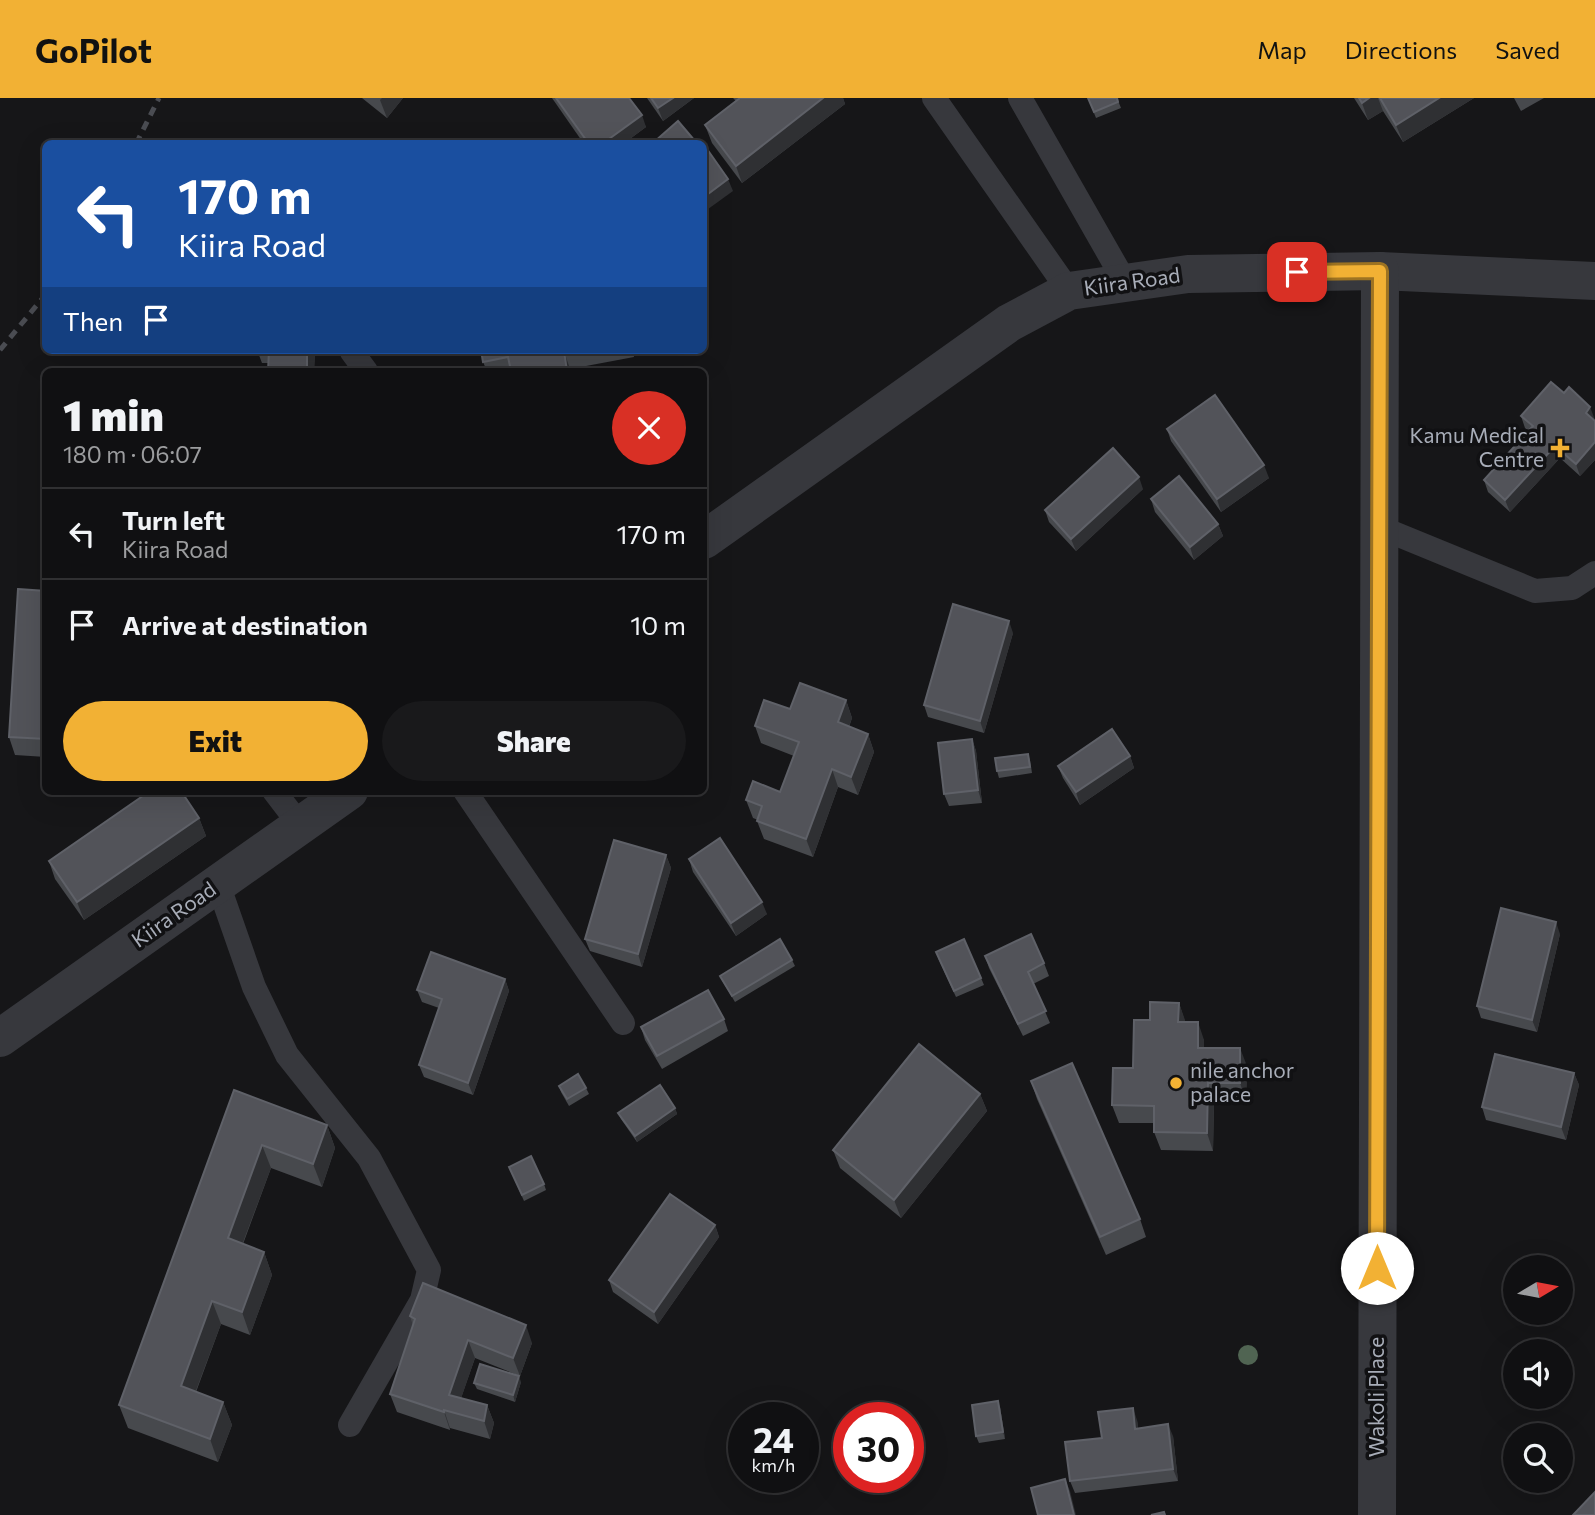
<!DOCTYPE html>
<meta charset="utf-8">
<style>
body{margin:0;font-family:Commissioner,sans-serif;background:#19191b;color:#f1f3f6;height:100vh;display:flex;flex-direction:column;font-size:26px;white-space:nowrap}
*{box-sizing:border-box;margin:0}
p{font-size:23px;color:#9c9d9f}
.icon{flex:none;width:38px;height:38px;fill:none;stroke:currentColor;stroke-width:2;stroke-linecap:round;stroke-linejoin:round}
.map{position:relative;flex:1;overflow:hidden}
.drawer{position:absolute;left:42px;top:270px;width:665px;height:427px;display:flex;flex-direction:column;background:#101012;border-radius:10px;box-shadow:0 7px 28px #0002,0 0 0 2px #303032}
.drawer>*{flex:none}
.banner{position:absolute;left:42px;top:42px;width:665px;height:214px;border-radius:10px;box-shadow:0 7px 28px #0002,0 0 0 2px #303032;background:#1a4fa0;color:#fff;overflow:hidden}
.needle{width:46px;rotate:80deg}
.buttons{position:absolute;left:1503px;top:1157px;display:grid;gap:14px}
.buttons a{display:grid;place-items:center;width:70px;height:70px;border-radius:50%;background:#101012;box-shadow:0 7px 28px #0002,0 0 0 2px #303032;font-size:35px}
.speed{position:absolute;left:728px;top:1304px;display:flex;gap:14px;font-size:35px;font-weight:700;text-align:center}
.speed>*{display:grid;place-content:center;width:91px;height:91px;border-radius:50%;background:#101012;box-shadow:0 7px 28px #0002,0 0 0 2px #303032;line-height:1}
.speed small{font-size:18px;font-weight:400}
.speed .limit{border:10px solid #d22;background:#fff;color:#111}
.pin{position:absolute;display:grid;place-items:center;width:60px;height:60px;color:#fff;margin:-30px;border-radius:14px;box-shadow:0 4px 10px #0006}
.me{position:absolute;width:77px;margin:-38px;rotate:0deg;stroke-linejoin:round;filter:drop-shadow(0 0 5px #0008)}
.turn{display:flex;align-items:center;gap:24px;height:147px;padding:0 21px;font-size:32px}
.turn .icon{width:91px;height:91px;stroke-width:2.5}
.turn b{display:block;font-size:49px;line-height:60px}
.then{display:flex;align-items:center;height:66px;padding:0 21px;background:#0003;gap:14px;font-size:26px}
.round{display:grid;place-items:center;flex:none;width:74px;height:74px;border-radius:37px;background:#19191b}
.summary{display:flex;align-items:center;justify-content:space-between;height:119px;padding:0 21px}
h1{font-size:42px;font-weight:800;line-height:52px}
.primary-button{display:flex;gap:14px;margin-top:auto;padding:14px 21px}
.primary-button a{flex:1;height:80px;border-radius:42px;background:#f2b134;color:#111;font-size:28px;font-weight:800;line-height:80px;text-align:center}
.primary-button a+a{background:#19191b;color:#f1f3f6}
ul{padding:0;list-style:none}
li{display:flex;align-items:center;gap:21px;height:91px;padding:0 21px;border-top:2px solid #303032}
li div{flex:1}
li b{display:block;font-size:26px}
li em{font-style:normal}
header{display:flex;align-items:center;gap:42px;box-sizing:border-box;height:98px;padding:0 35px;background:#f2b134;color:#111}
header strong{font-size:33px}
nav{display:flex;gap:38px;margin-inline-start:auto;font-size:24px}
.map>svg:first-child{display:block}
</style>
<header>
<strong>GoPilot</strong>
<nav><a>Map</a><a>Directions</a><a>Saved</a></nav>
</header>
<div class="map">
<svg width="1595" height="1417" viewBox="0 0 1595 1417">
<rect width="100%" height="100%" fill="#161618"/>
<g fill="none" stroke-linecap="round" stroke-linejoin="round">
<!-- service -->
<g stroke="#37383d" stroke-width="24">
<path d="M934,0L1069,193"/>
<path d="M1020,0L1125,184"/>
<path d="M352,254L366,273"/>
<path d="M1379,429L1535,493L1572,490L1595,475"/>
<path d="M274,693L300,727"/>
<path d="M465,693L623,925"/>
<path d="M218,786L254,889L287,957L369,1060L429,1172L422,1202L350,1327"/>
</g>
<!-- minor -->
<g stroke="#37383d" stroke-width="38">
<path d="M704,442L1009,225L1069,193L1188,176L1380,173L1595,183"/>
<path d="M0,940L349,693"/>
<path d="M1377,1417L1380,173"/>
</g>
<!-- rail -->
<g stroke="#4a4c52" stroke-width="5" stroke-dasharray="9 7" stroke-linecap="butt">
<path d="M136,46L159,0"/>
<path d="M0,252L46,196"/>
</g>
</g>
<!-- trees -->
<circle fill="#506452" cx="1248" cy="1257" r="10"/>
<!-- wall -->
<g fill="#47494d">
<path d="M362,0H403L387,20Z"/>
<path d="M552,0H629L646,29L623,46H584Z"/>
<path d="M647,0H694L663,23Z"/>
<path d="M733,0H843L845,6L742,85L712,45L705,27L736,3Z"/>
<path d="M1088,0H1117L1121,10L1096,20Z"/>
<path d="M1354,0H1474L1403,44L1383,13L1368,22Z"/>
<path d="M1514,0H1544L1521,13Z"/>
<path d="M257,252H315L314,273H268V265H262Z"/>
<path d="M481,252H633L634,259L570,271V273H487L483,264Z"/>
<path d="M1521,318L1595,322V362L1580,378L1560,360L1510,414L1488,394L1484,382L1528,333L1525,330Z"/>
<path d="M1167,331L1269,380L1221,414L1171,343Z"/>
<path d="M1143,391L1076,453L1049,424L1045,412Z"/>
<path d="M1151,401L1218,426L1223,438L1194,462L1155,414Z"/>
<path d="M46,493V659L15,657L9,639Z"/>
<path d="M1013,535L984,635L928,619L924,607Z"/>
<path d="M846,602L852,620L849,629L868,636L874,654L858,697L838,689L813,759L764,741L757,723L758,722L753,720L746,702L780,694L794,658L761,645L755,628L790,611Z"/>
<path d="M972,641L976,653L982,705L949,708L944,696Z"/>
<path d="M1028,656L1030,662L1032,675L999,680L997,673Z"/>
<path d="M1130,658L1134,670L1080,707L1063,680L1058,668Z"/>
<path d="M199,720L206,738L84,822L55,781L49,763Z"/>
<path d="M666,757L671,770L642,869L590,853L585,841Z"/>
<path d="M689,761L767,816L736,838L693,774Z"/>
<path d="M1560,836L1537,934L1481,920L1477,908Z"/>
<path d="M985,858L1044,865L1049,878L1033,886L1050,925L1023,938L989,870Z"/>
<path d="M938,860L981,880L984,887L956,899Z"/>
<path d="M792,862L795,868L735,904L723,884L720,878Z"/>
<path d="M505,881L509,893L473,997L424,979L419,967L439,910L422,904L417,892Z"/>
<path d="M1179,905L1185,924L1204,942V950L1247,968L1246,1003H1214L1213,1053L1161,1052L1154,1034V1025H1119L1112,1007L1133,970L1150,922Z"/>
<path d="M724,921L728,933L662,971L645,942L641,929Z"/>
<path d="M1574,975L1579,987L1566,1042L1486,1022L1482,1009Z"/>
<path d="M1031,983L1140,1121L1146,1139L1106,1157L1037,1001Z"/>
<path d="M559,988L586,990L589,996L569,1008L561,994Z"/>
<path d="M234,992L327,1027L335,1050L322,1089L271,1070L243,1146L264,1154L272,1177L250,1237L221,1226L196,1294L223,1304L232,1327L218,1364L128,1330L119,1307Z"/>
<path d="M980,996L987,1013L901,1120L840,1070L833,1052Z"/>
<path d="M675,1010L677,1016L637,1044L621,1021L618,1015Z"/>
<path d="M509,1069L544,1086L546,1092L524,1103Z"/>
<path d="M715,1127L719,1139L658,1226L613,1194L609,1182Z"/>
<path d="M410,1218L532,1245L520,1278L475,1260L461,1300L487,1307L494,1325L490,1341L450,1330V1332L397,1314L390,1296L413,1228Z"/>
<path d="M521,1284L515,1304L477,1291L474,1285Z"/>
<path d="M1000,1309L1005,1341L979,1345L976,1338Z"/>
<path d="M1137,1322L1138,1330L1173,1338L1178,1383L1075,1395L1070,1383L1102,1340Z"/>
</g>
<!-- shaded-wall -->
<g fill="#2f3033">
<path d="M382,0H403L387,20L380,2Z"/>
<path d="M673,0H694L663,23L658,10Z"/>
<path d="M823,0H843L845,6L742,85L736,68Z"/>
<path d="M1369,0H1378L1383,13L1368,22L1362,5Z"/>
<path d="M1439,0H1474L1403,44L1396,27Z"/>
<path d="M642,17L646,29L623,46H602Z"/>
<path d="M728,81L733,93L704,114V99Z"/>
<path d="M307,252H315L314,273H307Z"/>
<path d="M564,253L570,271V273H567Z"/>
<path d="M1590,309L1595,322L1590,327L1586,315Z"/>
<path d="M1595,344V362L1580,378L1576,366Z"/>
<path d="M1555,348L1560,360L1510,414L1505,402Z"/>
<path d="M1264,367L1269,380L1221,414L1217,401Z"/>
<path d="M1139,379L1143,391L1076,453L1071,441Z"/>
<path d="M1218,426L1223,438L1194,462L1190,449Z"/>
<path d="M1009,523L1013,535L984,635L980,623Z"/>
<path d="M846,602L852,620L844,642L838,624Z"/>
<path d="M868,636L874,654L858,697L851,679Z"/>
<path d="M972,641L976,653L982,705L978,692Z"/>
<path d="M1130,658L1134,670L1080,707L1076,694Z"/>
<path d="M832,671L838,689L813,759L806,741Z"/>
<path d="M199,720L206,738L84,822L77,804Z"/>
<path d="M666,757L671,770L642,869L638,856Z"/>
<path d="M762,804L767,816L736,838L731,825Z"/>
<path d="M1556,824L1560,836L1537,934L1532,922Z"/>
<path d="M505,881L509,893L473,997L468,985Z"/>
<path d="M1179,905L1185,922V942L1178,924Z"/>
<path d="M1198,924L1204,942V968L1198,950Z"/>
<path d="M1240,950L1247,968L1246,1003L1240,985Z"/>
<path d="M1574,975L1579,987L1566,1042L1561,1029Z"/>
<path d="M1208,985L1214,1003L1213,1053L1207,1035Z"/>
<path d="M980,996L987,1013L901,1120L894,1102Z"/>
<path d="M675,1010L677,1016L637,1044L635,1038Z"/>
<path d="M327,1027L335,1050L322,1089L313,1066Z"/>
<path d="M262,1047L271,1070L236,1163L228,1140Z"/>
<path d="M715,1127L719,1139L658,1226L654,1214Z"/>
<path d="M264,1154L272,1177L250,1237L242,1214Z"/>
<path d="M212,1203L221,1226L189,1311L181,1288Z"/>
<path d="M526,1227L532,1245L520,1278L513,1260Z"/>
<path d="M468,1242L475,1260L456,1315L449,1297Z"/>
<path d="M519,1278L521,1284L515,1304L513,1297Z"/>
<path d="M998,1303L1000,1309L1005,1341L1003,1334Z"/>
<path d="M223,1304L232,1327L218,1364L210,1341Z"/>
<path d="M487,1307L494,1325L490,1341L484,1323Z"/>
<path d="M1133,1310L1137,1322L1140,1343L1135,1331Z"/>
<path d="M444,1312L450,1330V1332L444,1314Z"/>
<path d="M1168,1326L1173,1338L1178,1383L1173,1371Z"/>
<path d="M1065,1381L1070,1393L1076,1417H1074Z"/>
</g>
<!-- building -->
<g fill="#525359" stroke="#5f6168" stroke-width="2">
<path d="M556,0H629L642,17L602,46H589Z"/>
<path d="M651,0H673L658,10Z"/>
<path d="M740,0H823L736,68L705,27Z"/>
<path d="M1088,0H1117L1118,4L1094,14Z"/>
<path d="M1359,0H1369L1362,5Z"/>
<path d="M1380,0H1439L1396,27Z"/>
<path d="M678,23L695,43L692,46H656L654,44Z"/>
<path d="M707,51L728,81L704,99V54Z"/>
<path d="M269,252H307V273H268Z"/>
<path d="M481,252H571L564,253L567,273H511L508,259L483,264Z"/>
<path d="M1551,284L1564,295L1569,289L1590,309L1586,315L1595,323V344L1576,366L1555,348L1505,402L1484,382L1533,328L1521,318Z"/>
<path d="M1215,297L1264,367L1217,401L1167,331Z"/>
<path d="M1113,350L1139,379L1071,441L1045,412Z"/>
<path d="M1179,378L1218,426L1190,449L1151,401Z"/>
<path d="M18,491L46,493V641L9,639Z"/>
<path d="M953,506L1009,523L980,623L924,607Z"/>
<path d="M800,585L846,602L838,624L868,636L851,679L832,671L806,741L757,723L762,708L746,702L753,683L780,694L799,644L755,628L764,602L790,611Z"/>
<path d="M1112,631L1130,658L1076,694L1058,668Z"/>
<path d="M972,641L978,692L944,696L938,645Z"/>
<path d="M1028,656L1030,669L997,673L995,660Z"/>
<path d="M150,693H181L199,720L77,804L49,763Z"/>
<path d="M720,740L762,804L731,825L689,761Z"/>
<path d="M614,742L666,757L638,856L585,841Z"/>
<path d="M1501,810L1556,824L1532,922L1477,908Z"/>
<path d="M1031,836L1044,865L1028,874L1046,913L1018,926L985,858Z"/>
<path d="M780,841L792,862L732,898L720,878Z"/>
<path d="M964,841L981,880L954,893L936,854Z"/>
<path d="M431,854L505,881L468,985L419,967L442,901L417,892Z"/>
<path d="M708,892L724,921L657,958L641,929Z"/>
<path d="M1150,904L1179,905L1178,924H1198V950H1240V985H1208L1207,1035L1154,1034V1008L1112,1007L1113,970H1133L1134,922H1150Z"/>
<path d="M919,946L980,996L894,1102L833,1052Z"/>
<path d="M1495,956L1574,975L1561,1029L1482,1009Z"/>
<path d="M1072,965L1140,1121L1100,1139L1031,983Z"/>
<path d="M578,976L586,990L567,1001L559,988Z"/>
<path d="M660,987L675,1010L635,1038L618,1015Z"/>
<path d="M234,992L327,1027L313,1066L262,1047L228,1140L264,1154L242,1214L212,1203L181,1288L223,1304L210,1341L119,1307Z"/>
<path d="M531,1058L544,1086L522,1097L509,1069Z"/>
<path d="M670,1096L715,1127L654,1214L609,1182Z"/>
<path d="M423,1185L526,1227L513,1260L468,1242L449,1297L487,1307L484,1323L444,1312V1314L390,1296L415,1221L410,1218Z"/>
<path d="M480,1266L519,1278L513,1297L474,1285Z"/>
<path d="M998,1303L1003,1334L976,1338L972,1307Z"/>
<path d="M1133,1310L1135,1331L1168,1326L1173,1371L1070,1383L1065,1344L1102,1340L1098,1314Z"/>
<path d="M1065,1381L1074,1417H1038L1031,1390Z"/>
<path d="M1595,1394V1417H1573Z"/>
<path d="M1164,1414L1165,1417H1151Z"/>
</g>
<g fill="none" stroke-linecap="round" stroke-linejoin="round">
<defs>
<path id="route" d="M1297,174L1380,173L1377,1170"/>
</defs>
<!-- route casing -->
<use href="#route" stroke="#9d7322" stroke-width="18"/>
<!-- route -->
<use href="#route" stroke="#f2b134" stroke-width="12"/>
</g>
<!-- markers -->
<g fill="#f2b134" stroke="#111113" stroke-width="2.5">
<path d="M1556.5 339.5h7v7h7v7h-7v7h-7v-7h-7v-7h7z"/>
<circle cx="1176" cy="985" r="7"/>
</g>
<g text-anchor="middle" stroke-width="7" stroke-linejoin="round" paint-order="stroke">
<!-- street labels -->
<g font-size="21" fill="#a8adb8" stroke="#111113">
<text transform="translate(1132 184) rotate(-8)" y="7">Kiira Road</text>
<text transform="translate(174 817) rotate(-35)" y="7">Kiira Road</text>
<text transform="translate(1377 1299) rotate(-90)" y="7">Wakoli Place</text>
</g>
<!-- poi labels -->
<g font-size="21" fill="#a8adb8" stroke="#111113" text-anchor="end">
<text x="1544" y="345">Kamu Medical<tspan x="1544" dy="24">Centre</tspan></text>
<text x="1190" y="980" text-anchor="start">nile anchor<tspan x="1190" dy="24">palace</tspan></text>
</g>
</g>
</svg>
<div class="buttons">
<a><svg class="needle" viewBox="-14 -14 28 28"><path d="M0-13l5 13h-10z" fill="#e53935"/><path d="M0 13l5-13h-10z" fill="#9c9d9f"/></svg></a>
<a><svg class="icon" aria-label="sound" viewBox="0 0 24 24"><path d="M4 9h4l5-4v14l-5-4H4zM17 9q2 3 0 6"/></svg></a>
<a><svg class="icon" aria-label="search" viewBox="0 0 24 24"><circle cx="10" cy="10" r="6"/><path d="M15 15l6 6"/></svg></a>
</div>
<div class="speed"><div>24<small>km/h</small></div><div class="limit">30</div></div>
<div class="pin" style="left:1297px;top:174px;background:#d93025"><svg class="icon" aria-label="arrive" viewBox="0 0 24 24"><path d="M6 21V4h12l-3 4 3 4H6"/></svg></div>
<svg class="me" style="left:1377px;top:1170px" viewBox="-20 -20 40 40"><circle r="19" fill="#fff"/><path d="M0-13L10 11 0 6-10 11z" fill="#f2b134"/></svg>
<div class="banner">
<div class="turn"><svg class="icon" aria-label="left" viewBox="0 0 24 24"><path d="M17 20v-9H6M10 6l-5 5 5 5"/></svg><div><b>170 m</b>Kiira Road</div></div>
<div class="then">Then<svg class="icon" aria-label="arrive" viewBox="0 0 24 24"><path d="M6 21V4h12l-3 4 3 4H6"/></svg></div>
</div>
<section class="drawer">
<div class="summary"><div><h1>1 min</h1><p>180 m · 06:07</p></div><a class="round" style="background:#d93025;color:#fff"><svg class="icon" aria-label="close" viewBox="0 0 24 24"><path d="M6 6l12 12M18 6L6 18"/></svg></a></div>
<ul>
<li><svg class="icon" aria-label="left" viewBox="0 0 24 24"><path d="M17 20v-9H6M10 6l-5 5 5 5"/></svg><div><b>Turn left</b><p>Kiira Road</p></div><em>170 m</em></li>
<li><svg class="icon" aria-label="arrive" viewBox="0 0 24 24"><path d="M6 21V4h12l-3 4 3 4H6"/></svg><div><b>Arrive at destination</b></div><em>10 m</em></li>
</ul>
<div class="primary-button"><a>Exit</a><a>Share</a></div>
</section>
</div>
